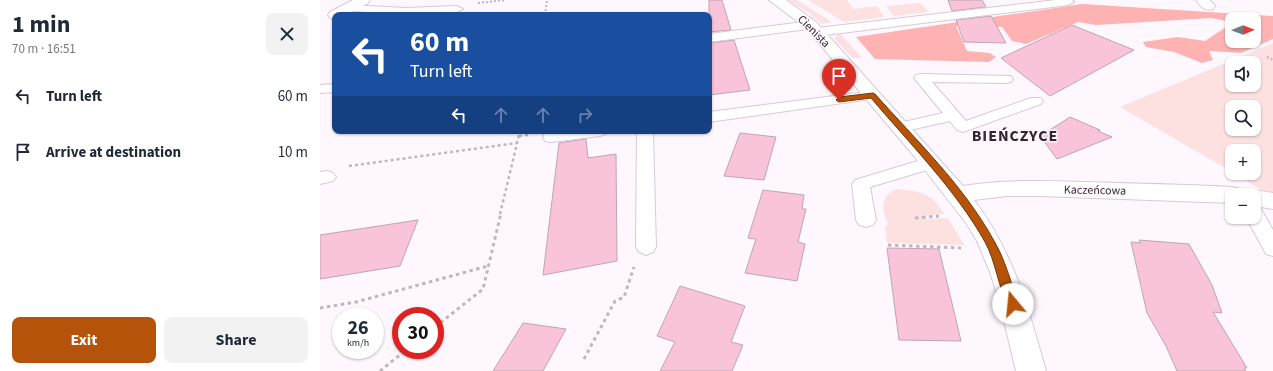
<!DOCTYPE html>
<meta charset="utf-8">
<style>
body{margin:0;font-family:"Source Sans 3",sans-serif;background:#f2f2f3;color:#1f2937;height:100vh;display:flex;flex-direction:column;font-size:15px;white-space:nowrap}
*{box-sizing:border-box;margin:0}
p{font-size:13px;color:#747a83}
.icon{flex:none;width:22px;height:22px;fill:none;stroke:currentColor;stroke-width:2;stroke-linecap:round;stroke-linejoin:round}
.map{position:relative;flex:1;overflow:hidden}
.side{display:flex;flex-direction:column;background:#fff;width:320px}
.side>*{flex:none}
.top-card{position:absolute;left:12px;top:12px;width:380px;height:122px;border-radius:8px;box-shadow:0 1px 3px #0004;background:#1a4fa0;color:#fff;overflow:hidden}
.needle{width:26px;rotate:89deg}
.tools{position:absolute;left:905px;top:12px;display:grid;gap:8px}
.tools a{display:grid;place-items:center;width:36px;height:36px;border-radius:8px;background:#fff;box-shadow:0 1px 3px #0004;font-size:20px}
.speed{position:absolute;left:12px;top:307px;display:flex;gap:8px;font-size:20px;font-weight:700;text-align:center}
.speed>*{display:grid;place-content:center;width:52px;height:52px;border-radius:50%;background:#fff;box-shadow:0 1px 3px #0004;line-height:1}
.speed small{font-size:10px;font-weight:400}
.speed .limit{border:6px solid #d22;background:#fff;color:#111}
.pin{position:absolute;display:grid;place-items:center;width:34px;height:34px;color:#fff;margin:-41px -17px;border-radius:50% 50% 50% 0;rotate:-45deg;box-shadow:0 0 4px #0007}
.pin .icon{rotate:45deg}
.me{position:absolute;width:44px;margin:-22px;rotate:343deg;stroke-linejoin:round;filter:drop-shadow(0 0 3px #0008)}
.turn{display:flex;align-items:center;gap:14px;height:84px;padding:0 12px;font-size:18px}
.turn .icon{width:52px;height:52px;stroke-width:2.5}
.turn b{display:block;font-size:28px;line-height:34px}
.lanes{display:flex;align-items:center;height:38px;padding:0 12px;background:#0003;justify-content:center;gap:20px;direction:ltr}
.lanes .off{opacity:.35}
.round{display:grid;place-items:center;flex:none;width:42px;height:42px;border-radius:8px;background:#f2f2f3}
.overview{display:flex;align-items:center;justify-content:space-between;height:68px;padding:0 12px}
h1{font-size:24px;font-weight:700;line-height:30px}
.action{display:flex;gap:8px;margin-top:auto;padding:8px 12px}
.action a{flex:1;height:46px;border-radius:8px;background:#b45309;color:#fff;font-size:16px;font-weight:700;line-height:46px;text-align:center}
.action a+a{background:#f2f2f3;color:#1f2937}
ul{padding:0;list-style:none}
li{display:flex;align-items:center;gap:12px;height:56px;padding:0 12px}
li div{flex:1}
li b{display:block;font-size:15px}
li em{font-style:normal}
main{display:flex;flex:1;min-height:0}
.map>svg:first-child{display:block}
</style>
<main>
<section class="side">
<div class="overview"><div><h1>1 min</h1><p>70 m · 16:51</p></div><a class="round"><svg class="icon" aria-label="close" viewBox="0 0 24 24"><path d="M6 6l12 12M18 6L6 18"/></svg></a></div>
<ul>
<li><svg class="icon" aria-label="left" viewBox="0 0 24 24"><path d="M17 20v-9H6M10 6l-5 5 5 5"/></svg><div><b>Turn left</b></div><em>60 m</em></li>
<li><svg class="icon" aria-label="arrive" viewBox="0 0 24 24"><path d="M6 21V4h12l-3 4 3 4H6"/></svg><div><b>Arrive at destination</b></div><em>10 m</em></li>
</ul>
<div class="action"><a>Exit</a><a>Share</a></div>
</section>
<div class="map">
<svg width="953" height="371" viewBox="0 0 953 371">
<rect width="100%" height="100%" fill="#fef7fe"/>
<!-- green -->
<g fill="#fde1e1" fill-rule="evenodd">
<path d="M468,0H477L512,22L502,24L489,13Z"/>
<path d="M488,0H527L533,9L557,6L564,17L524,22Z"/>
<path d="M600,3L609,12L574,16L566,6Z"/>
<path d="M520,33L542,58H532L514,38Z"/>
<path d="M953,43V192L942,190L913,173H934V151H912V172L800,107ZM912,63H934V85H912ZM912,107H934V129H912Z"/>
<path d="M577,189C603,192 609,192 625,214L606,215L607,219L628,218L644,245L567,243L565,226L569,225C561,211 560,194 577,189Z"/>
</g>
<!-- forest -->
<path fill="#feb2b2" d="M762,4L953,16V39L921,53L889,51L893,60L882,63L854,52L826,47L823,42L858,37L885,41L912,23V41H934V19H912V22L891,18L776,25L758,22L706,44L692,41L682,27L636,26L647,51L670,53L676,57L669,62L555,59L536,37Z"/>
<!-- building -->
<g fill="#f9c3d9" stroke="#bea6af">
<path d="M389,0H402L411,30L389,32Z"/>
<path d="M628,0H662L666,7L632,11Z"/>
<path d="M671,16L686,43L644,42L636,20Z"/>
<path d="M752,25L814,50L730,96L681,58Z"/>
<path d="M414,40L430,90L389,95V43Z"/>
<path d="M750,117L780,130L778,131L792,137L737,159L720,136Z"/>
<path d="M420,133L456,137L444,180L404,176Z"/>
<path d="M266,139L268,158L296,154L297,261L223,275L239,143Z"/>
<path d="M443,190L484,195L482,209H486L478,242L485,244L477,281L425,273L436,239L428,238Z"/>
<path d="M98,220L80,266L0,279V235Z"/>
<path d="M819,240L869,244L892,285L902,313L893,312L927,368H924L926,371H857L846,346L827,313L811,242L821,243Z"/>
<path d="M567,248L619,249L641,341L579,340Z"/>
<path d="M360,286L425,306L411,342L423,345L412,371H340L355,342L337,336Z"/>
<path d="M203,323L246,329L223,371H173Z"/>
</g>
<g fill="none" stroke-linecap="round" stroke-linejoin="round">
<defs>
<g id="lane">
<path d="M736,0H752L754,2L748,5L497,36L491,32L497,28Z"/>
<path d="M28,5L86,8L137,6L143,9L137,12L79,15L24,10L22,8Z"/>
<path d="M491,21L495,22L497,25L495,28L389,42V34Z"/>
<path d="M601,74L691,76L693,79L691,82L686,83L612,82L646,121L711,98H721L723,101L721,104L643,132L637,130L630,121L581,132L575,130L573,127L575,124L623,113L594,78L596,75Z"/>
<path d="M15,84V92L0,93V85Z"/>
<path d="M553,91L558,92L560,95L558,98L389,122V112Z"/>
<path d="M239,131H288L286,134L280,136L231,142L225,141L223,137L225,133Z"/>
<path d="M317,131H333L336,247L333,252L326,255L319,252L316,247Z"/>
<path d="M611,157L617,159L620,163L617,167L550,187L556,220L553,225L546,227L539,225L536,220L532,184L535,180Z"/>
<path d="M7,171L13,173L16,177L13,181L0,184V172Z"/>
<path d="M934,207L941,209L953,230V256L946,254L926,217H934Z"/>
</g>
<g id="street">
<path d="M33,0H50L48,3L26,15H15V19L10,18L8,15L10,12Z"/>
<path d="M449,0H466L496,22L643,186C685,179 726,181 768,182C816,184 864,184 912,187L920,189L923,195H912V203L720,196H687L654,200C693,251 709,310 726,371H696L680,304L670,272L657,241L646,223L594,156L486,28Z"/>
<path d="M876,0H890L895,6L893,9C884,11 881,7 876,0Z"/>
<path d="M934,190L953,193V209L934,206V195H924L926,192Z"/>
</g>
</defs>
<!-- lane casing -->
<use href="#lane" stroke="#d9c8d9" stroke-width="2"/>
<!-- street casing -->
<use href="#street" stroke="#d9c8d9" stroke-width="2"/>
<!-- path-far2 -->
<g stroke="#beb7be" stroke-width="2" stroke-dasharray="2 2" stroke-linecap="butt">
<path d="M158,3L186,0"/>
<path d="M225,15L227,0"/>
<path d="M947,57L953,60"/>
</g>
<!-- path-far1 -->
<g stroke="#beb7be" stroke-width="2.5" stroke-dasharray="3 3" stroke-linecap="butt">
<path d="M199,136L208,135"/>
<path d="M29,166L197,143"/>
<path d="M180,214L200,131"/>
</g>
<!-- path -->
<g stroke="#beb7be" stroke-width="3" stroke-dasharray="3.5 3.5" stroke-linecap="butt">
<path d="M595,218L619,216"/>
<path d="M568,245L641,248"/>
<path d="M0,308L36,302L168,266"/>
<path d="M115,327L163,289L181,213"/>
<path d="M264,359L295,301L304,297L314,267"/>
<path d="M60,371L86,350"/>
</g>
<!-- lane -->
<use href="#lane" fill="#fff" fill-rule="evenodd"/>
<!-- street -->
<use href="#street" fill="#fff" fill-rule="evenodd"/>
</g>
<!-- route -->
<path fill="#b45309" stroke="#753606" d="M553,93L555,94C596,140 643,185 673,239C685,259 691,282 698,304L697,308H689C678,287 676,262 665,242C636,190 589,143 551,98L519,102L516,100L519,97Z"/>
<g text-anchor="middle" stroke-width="3" stroke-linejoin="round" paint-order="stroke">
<!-- street labels -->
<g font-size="12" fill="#373037" stroke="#fef7fe">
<text transform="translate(494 31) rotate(45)" y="4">Cienista</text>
<text transform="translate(775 190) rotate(1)" y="4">Kaczeńcowa</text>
</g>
<!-- district labels -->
<g font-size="16" font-weight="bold" letter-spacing="1" fill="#322532" stroke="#fef7fe">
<text x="695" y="141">BIEŃCZYCE</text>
</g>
</g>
</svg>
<div class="tools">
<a><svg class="needle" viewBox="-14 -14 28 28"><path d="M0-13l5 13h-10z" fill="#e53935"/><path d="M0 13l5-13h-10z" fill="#747a83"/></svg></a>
<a><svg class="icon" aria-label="sound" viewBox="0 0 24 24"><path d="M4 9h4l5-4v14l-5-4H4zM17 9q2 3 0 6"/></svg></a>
<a><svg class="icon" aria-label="search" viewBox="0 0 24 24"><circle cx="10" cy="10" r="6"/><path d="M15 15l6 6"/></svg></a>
<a>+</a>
<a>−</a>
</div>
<div class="speed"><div>26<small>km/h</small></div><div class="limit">30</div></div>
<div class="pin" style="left:519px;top:100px;background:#d93025"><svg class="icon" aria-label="arrive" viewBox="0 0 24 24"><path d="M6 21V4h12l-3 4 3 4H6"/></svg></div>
<svg class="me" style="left:693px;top:304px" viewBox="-20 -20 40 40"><circle r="19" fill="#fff"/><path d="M0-13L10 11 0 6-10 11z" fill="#b45309"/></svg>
<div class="top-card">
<div class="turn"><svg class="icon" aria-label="left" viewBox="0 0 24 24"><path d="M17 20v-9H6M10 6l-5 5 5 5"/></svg><div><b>60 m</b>Turn left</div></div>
<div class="lanes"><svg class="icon" aria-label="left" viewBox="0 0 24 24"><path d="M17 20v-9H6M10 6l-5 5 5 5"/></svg><svg class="icon off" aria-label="ahead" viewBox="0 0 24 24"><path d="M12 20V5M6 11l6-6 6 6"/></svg><svg class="icon off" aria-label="ahead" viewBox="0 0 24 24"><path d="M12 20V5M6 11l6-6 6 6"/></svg><svg class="icon off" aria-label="right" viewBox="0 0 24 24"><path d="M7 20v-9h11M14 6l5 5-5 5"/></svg></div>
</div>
</div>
</main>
